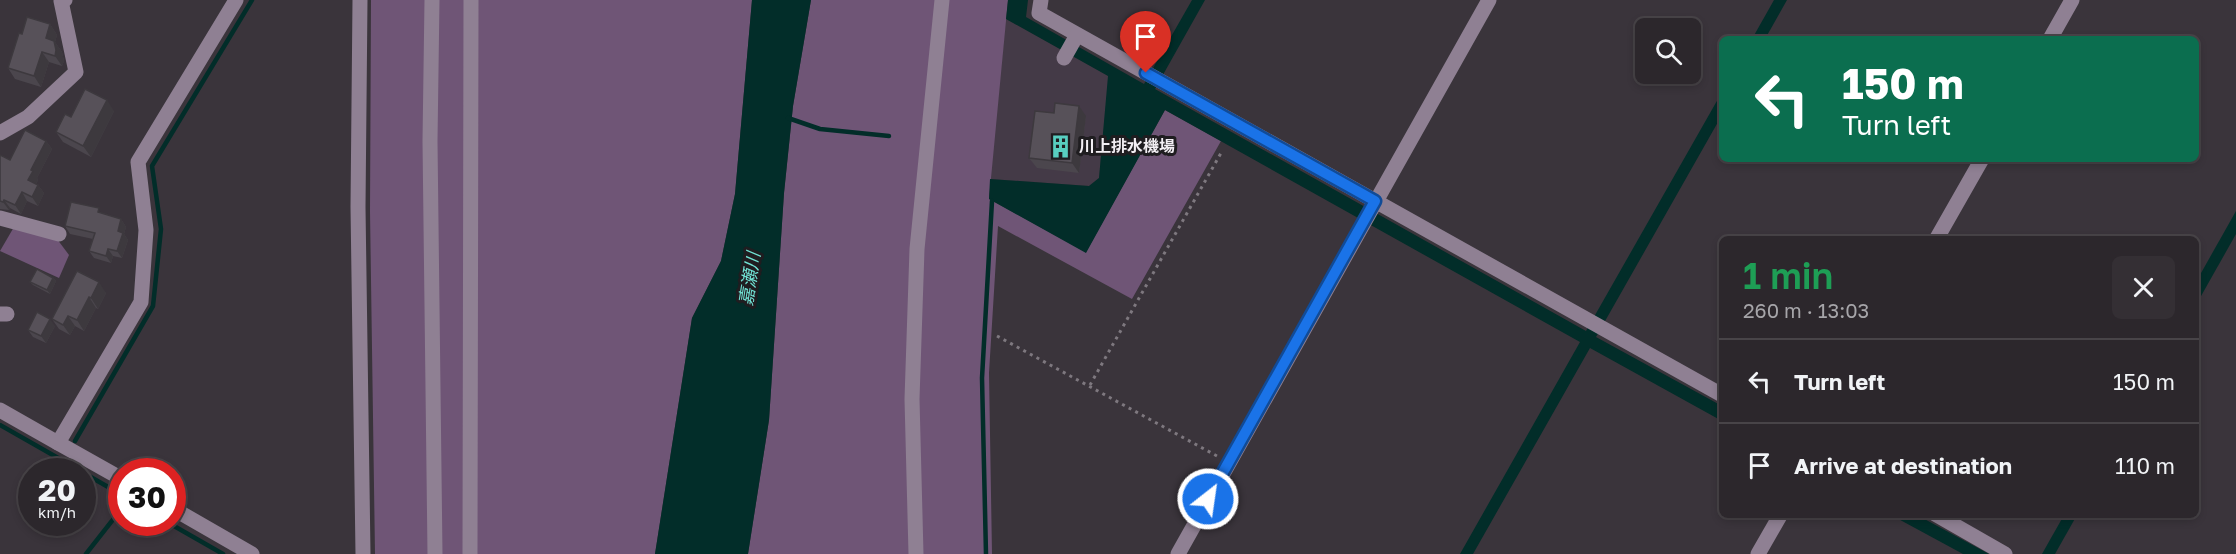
<!DOCTYPE html>
<meta charset="utf-8">
<style>
body{margin:0;font-family:"Golos Text","Noto Sans JP",sans-serif;background:#342f34;color:#f1f3f6;height:100vh;display:flex;flex-direction:column;font-size:22px;white-space:nowrap}
*{box-sizing:border-box;margin:0}
p{font-size:20px;color:#a6a5a9}
.icon{flex:none;width:33px;height:33px;fill:none;stroke:currentColor;stroke-width:2;stroke-linecap:round;stroke-linejoin:round}
.map{position:relative;flex:1;overflow:hidden}
.details{position:absolute;left:1719px;top:236px;width:480px;height:282px;display:flex;flex-direction:column;background:#2c272c;border-radius:9px;box-shadow:0 3px 9px #0003,0 0 0 2px #484448}
.details>*{flex:none}
.top-card{position:absolute;left:1719px;top:36px;width:480px;height:126px;border-radius:9px;box-shadow:0 3px 9px #0003,0 0 0 2px #484448;background:#0b6e4f;color:#fff;overflow:hidden}
.buttons{position:absolute;left:1635px;top:18px;display:grid;gap:12px}
.buttons a{display:grid;place-items:center;width:66px;height:66px;border-radius:9px;background:#2c272c;box-shadow:0 3px 9px #0003,0 0 0 2px #484448;font-size:30px}
.speed{position:absolute;left:18px;top:458px;display:flex;gap:12px;font-size:30px;font-weight:700;text-align:center}
.speed>*{display:grid;place-content:center;width:78px;height:78px;border-radius:50%;background:#2c272c;box-shadow:0 3px 9px #0003,0 0 0 2px #484448;line-height:1}
.speed small{font-size:15px;font-weight:400}
.speed .limit{border:9px solid #d22;background:#fff;color:#111}
.pin{position:absolute;display:grid;place-items:center;width:51px;height:51px;color:#fff;margin:-62px -26px;border-radius:50% 50% 50% 0;rotate:-45deg;box-shadow:0 0 6px #0007}
.pin .icon{rotate:45deg}
.me{position:absolute;width:66px;margin:-33px;rotate:30deg;stroke-linejoin:round;filter:drop-shadow(0 0 4px #0008)}
.turn{display:flex;align-items:center;gap:21px;height:126px;padding:0 24px;font-size:27px}
.turn .icon{width:78px;height:78px;stroke-width:2.5}
.turn b{display:block;font-size:42px;line-height:51px}
.round{display:grid;place-items:center;flex:none;width:63px;height:63px;border-radius:9px;background:#342f34}
.overview{display:flex;align-items:center;justify-content:space-between;height:102px;padding:0 24px}
h1{font-size:36px;font-weight:600;line-height:45px;color:#1e9e55}
ul{padding:0;list-style:none}
li{display:flex;align-items:center;gap:18px;height:84px;padding:0 24px;border-top:2px solid #484448}
li div{flex:1}
li b{display:block;font-size:22px}
li em{font-style:normal}
.map>svg:first-child{display:block}
</style>
<div class="map">
<svg width="2236" height="554" viewBox="0 0 2236 554">
<rect width="100%" height="100%" fill="#3a343b"/>
<!-- built -->
<path fill="#443a47" d="M1006,19L1109,76L1099,178L1089,186L990,179Z"/>
<!-- green -->
<g fill="#6f5576">
<path d="M371,0H752L735,194L721,261L692,318L655,554H375L370,211Z"/>
<path d="M811,0H1008L989,199L1086,252L1165,110L1221,141L1132,299L998,226L989,373L992,554H748L769,420L784,193L793,106Z"/>
<path d="M14,227L57,239L69,255L59,278L0,251Z"/>
</g>
<!-- water -->
<g fill="#022d29">
<path d="M752,0H811L793,106L784,193L769,420L748,554H655L692,318L721,261L735,194Z"/>
<path d="M1008,0H1028L1026,17L1144,84L1192,0H1205L1155,89L1586,331L1722,92V115L1596,337L1722,406V421L1590,348L1473,554H1460L1580,342L1165,110L1086,253L989,199L990,179L1089,186L1099,178L1108,76L1006,19Z"/>
<path d="M1774,0H1787L1765,39H1752Z"/>
<path d="M2236,211V234L2196,305V282Z"/>
<path d="M1891,515H1917L1989,554H1963Z"/>
<path d="M2064,515H2077L2055,554H2042Z"/>
</g>
<g fill="none" stroke-linecap="round" stroke-linejoin="round">
<!-- stream -->
<g stroke="#022d29" stroke-width="4.5">
<path d="M788,118L820,129L889,136"/>
<path d="M0,425L81,471"/>
<path d="M75,441L153,306L161,229L152,166L252,0"/>
<path d="M82,472L122,495"/>
<path d="M167,522L223,554"/>
<path d="M86,554L122,508"/>
<path d="M986,554L982,378L992,201"/>
</g>
<!-- path -->
<g stroke="#7e787f" stroke-width="3" stroke-dasharray="3 4.5" stroke-linecap="butt">
<path d="M997,336L1217,456"/>
<path d="M1090,385L1221,153"/>
</g>
<!-- minor -->
<g stroke="#8f8093" stroke-width="15">
<path d="M360,0L358,207L363,554"/>
<path d="M432,0L430,141L435,554"/>
<path d="M1041,0L1039,13L1722,395"/>
<path d="M2050,39L2072,0"/>
<path d="M1064,58L1077,35"/>
<path d="M0,133L28,117L76,72L61,1L65,0"/>
<path d="M0,218L59,234"/>
<path d="M1937,238L1982,159"/>
<path d="M0,314H7"/>
<path d="M0,410L58,443L141,302L146,230L138,162L236,0"/>
<path d="M58,443L122,479"/>
<path d="M172,508L252,554"/>
<path d="M1935,514L2005,554"/>
<path d="M470,554L471,0"/>
<path d="M916,554L912,399L917,249L942,0"/>
<path d="M1178,554L1489,0"/>
<path d="M1758,554L1781,514"/>
</g>
</g>
<!-- wall -->
<g fill="#4b464d">
<path d="M50,24L57,35L55,42L62,52L64,61L62,66L49,62L41,87L15,79L8,68Z"/>
<path d="M114,111L91,157L63,142L56,132L71,117Z"/>
<path d="M1086,116L1079,173L1037,168L1029,158Z"/>
<path d="M46,141L52,149L37,178L38,180L36,184L38,185L44,193L38,206L27,201L21,214L10,208L9,210L0,209V155L10,160Z"/>
<path d="M102,213L121,219L126,227L124,234L128,240L122,258L113,256L111,263L94,258L89,251L93,239L70,234L65,226Z"/>
<path d="M77,271L106,293L98,309L96,308L84,331L75,326L70,335L59,329L52,319Z"/>
<path d="M53,278L56,281L50,294L33,285L30,282Z"/>
<path d="M55,326L46,343L33,337L28,330Z"/>
</g>
<!-- shaded-wall -->
<g fill="#3d393e">
<path d="M50,24L57,35L55,42L62,52L64,61L62,66L55,56L46,38Z"/>
<path d="M42,52L49,62L41,87L34,76Z"/>
<path d="M107,100L114,111L91,157L83,146Z"/>
<path d="M1079,106L1086,116L1079,173L1072,163Z"/>
<path d="M46,141L52,149L37,178L38,180L34,188L28,180L31,170Z"/>
<path d="M38,185L44,193L38,206L32,197Z"/>
<path d="M22,192L27,201L21,214L15,205Z"/>
<path d="M4,200L10,208L9,210L3,202Z"/>
<path d="M121,219L126,227L124,234L128,240L122,258L117,251L118,231Z"/>
<path d="M108,249L113,256L111,263L106,256Z"/>
<path d="M53,278L56,281L50,294L47,290Z"/>
<path d="M99,282L106,293L98,309L91,298Z"/>
<path d="M89,297L96,308L84,331L77,320Z"/>
<path d="M68,316L75,326L70,335L63,325Z"/>
<path d="M50,319L55,326L46,343L41,336Z"/>
</g>
<!-- building -->
<g fill="#575159" stroke="#3d393e" stroke-width="1.5">
<path d="M27,17L50,24L46,38L54,41L56,50L55,56L42,52L34,76L8,68L19,33L22,34Z"/>
<path d="M85,89L107,100L83,146L56,132L65,114L71,117Z"/>
<path d="M1055,103L1079,106L1072,163L1029,158L1035,111L1054,113Z"/>
<path d="M25,130L46,141L31,170L33,171L28,180L38,185L32,197L22,192L15,205L4,200L3,202L0,201V155L10,160Z"/>
<path d="M71,202L99,208L98,212L121,219L118,231L123,233L117,251L108,249L106,256L89,251L95,233L65,226Z"/>
<path d="M37,269L53,278L47,290L30,282Z"/>
<path d="M77,271L99,282L91,298L89,297L77,320L68,316L63,325L52,319Z"/>
<path d="M37,312L50,319L41,336L28,330Z"/>
</g>
<g fill="none" stroke-linecap="round" stroke-linejoin="round">
<defs>
<path id="route" d="M1146,73L1375,201L1208,499"/>
</defs>
<!-- route casing -->
<use href="#route" stroke="#114b97" stroke-width="15"/>
<!-- route -->
<use href="#route" stroke="#1a73e8" stroke-width="10"/>
</g>
<!-- icons -->
<defs>
<symbol id="building-bare" viewBox="-9 -9 18 18"><path d="M-4-6H4V6H1V3H-1V6H-4ZM-2.5-4.3h1.7v1.8h-1.7ZM.8-4.3h1.7v1.8H.8ZM-2.5-1h1.7V.8h-1.7ZM.8-1h1.7V.8H.8Z" fill="#58cec0" stroke="#1f1d20" stroke-width="2.5" paint-order="stroke"/></symbol>
</defs>
<g fill-rule="evenodd">
<use href="#building-bare" x="1044" y="130" width="33" height="33"/>
</g>
<g text-anchor="middle" stroke-width="6" stroke-linejoin="round" paint-order="stroke">
<!-- poi labels -->
<g font-size="16" font-weight="bold" fill="#f3eff4" stroke="#1f1d20" text-anchor="start">
<text x="1079" y="152">川上排水機場</text>
</g>
<!-- water labels -->
<g font-size="18" font-style="italic" fill="#71e2d4" stroke="#1f1d20">
<text transform="translate(750 279) rotate(-81)" y="6">嘉瀬川</text>
</g>
</g>
</svg>
<div class="buttons">
<a><svg class="icon" aria-label="search" viewBox="0 0 24 24"><circle cx="10" cy="10" r="6"/><path d="M15 15l6 6"/></svg></a>
</div>
<div class="speed"><div>20<small>km/h</small></div><div class="limit">30</div></div>
<div class="pin" style="left:1146px;top:73px;background:#d93025"><svg class="icon" aria-label="arrive" viewBox="0 0 24 24"><path d="M6 21V4h12l-3 4 3 4H6"/></svg></div>
<svg class="me" style="left:1208px;top:499px" viewBox="-20 -20 40 40"><circle r="17" fill="#1a73e8" stroke="#fff" stroke-width="3"/><path d="M0-11L8 9 0 5-8 9z" fill="#fff"/></svg>
<div class="top-card">
<div class="turn"><svg class="icon" aria-label="left" viewBox="0 0 24 24"><path d="M17 20v-9H6M10 6l-5 5 5 5"/></svg><div><b>150 m</b>Turn left</div></div>
</div>
<section class="details">
<div class="overview"><div><h1>1 min</h1><p>260 m · 13:03</p></div><a class="round"><svg class="icon" aria-label="close" viewBox="0 0 24 24"><path d="M6 6l12 12M18 6L6 18"/></svg></a></div>
<ul>
<li><svg class="icon" aria-label="left" viewBox="0 0 24 24"><path d="M17 20v-9H6M10 6l-5 5 5 5"/></svg><div><b>Turn left</b></div><em>150 m</em></li>
<li><svg class="icon" aria-label="arrive" viewBox="0 0 24 24"><path d="M6 21V4h12l-3 4 3 4H6"/></svg><div><b>Arrive at destination</b></div><em>110 m</em></li>
</ul>
</section>
</div>
